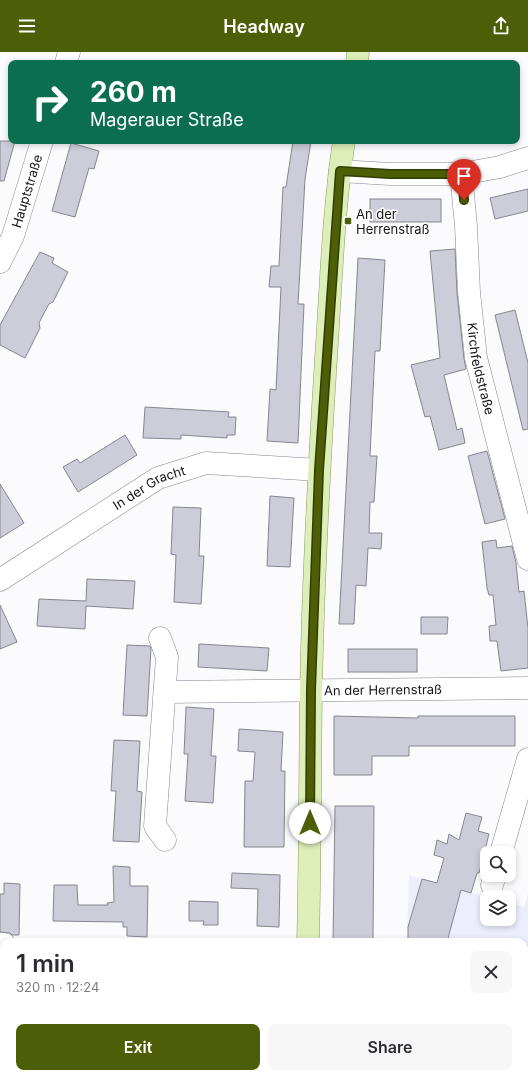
<!DOCTYPE html>
<meta charset="utf-8">
<style>
body{margin:0;font-family:Inter,sans-serif;background:#f7f7f7;color:#2b2b33;height:100vh;display:flex;flex-direction:column;font-size:15px;white-space:nowrap}
*{box-sizing:border-box;margin:0}
p{font-size:13px;color:#7c7c81}
.icon{flex:none;width:22px;height:22px;fill:none;stroke:currentColor;stroke-width:2;stroke-linecap:round;stroke-linejoin:round}
.map{position:relative;flex:1;overflow:hidden}
.side{position:absolute;left:0px;top:886px;width:528px;height:140px;display:flex;flex-direction:column;background:#fff;border-radius:12px 12px 0 0;box-shadow:0 2px 6px #0003}
.side>*{flex:none}
.top-card{position:absolute;left:8px;top:8px;width:512px;height:84px;border-radius:8px;box-shadow:0 2px 6px #0003;background:#0b6e4f;color:#fff;overflow:hidden}
.tools{position:absolute;left:480px;top:794px;display:grid;gap:8px}
.tools a{display:grid;place-items:center;width:36px;height:36px;border-radius:8px;background:#fff;box-shadow:0 2px 6px #0003;font-size:20px}
.pin{position:absolute;display:grid;place-items:center;width:34px;height:34px;color:#fff;margin:-41px -17px;border-radius:50% 50% 50% 0;rotate:-45deg;box-shadow:0 0 4px #0007}
.pin .icon{rotate:45deg}
.me{position:absolute;width:44px;margin:-22px;rotate:0deg;stroke-linejoin:round;filter:drop-shadow(0 0 3px #0008)}
.turn{display:flex;align-items:center;gap:14px;height:84px;padding:0 16px;font-size:18px}
.turn .icon{width:52px;height:52px;stroke-width:2.5}
.turn b{display:block;font-size:28px;line-height:34px}
.round{display:grid;place-items:center;flex:none;width:42px;height:42px;border-radius:8px;background:#f7f7f7}
.overview{display:flex;align-items:center;justify-content:space-between;height:68px;padding:0 16px}
h1{font-size:24px;font-weight:600;line-height:30px}
.primary-button{display:flex;gap:8px;margin-top:auto;padding:8px 16px}
.primary-button a{flex:1;height:46px;border-radius:8px;background:#4c5f06;color:#fff;font-size:16px;font-weight:600;line-height:46px;text-align:center}
.primary-button a+a{background:#f7f7f7;color:#2b2b33}
header{display:flex;justify-content:space-between;align-items:center;height:52px;padding:0 16px;background:#4c5f06;color:#fff;font-size:18px;font-weight:600}
.map>svg:first-child{display:block}
</style>
<header><svg class="icon" aria-label="menu" viewBox="0 0 24 24"><path d="M4 6h16M4 12h16M4 18h16"/></svg>Headway<svg class="icon" aria-label="share" viewBox="0 0 24 24"><path d="M12 15V3M7 8l5-5 5 5M5 13v7h14v-7"/></svg></header>
<div class="map">
<svg width="528" height="1026" viewBox="0 0 528 1026">
<rect width="100%" height="100%" fill="#fbfbfd"/>
<!-- built -->
<g fill="#eceefc">
<path d="M409,823L489,845H487V867H509V851L524,855L528,841V1026H313L314,1022H524V890H407Z"/>
<path d="M0,916H4V1022H126V1026H0Z"/>
</g>
<!-- building -->
<g fill="#cccdd8" stroke="#858690">
<path d="M0,89H15L4,129H0Z"/>
<path d="M293,89H311L305,127L298,252H304L298,391L267,389L270,337L276,338L281,235H269L271,214H279L283,135H286Z"/>
<path d="M71,91L99,99L94,117L89,116L75,165L52,159Z"/>
<path d="M528,137V159L495,167L490,146Z"/>
<rect x="370" y="147" width="71" height="23"/>
<path d="M455,197L457,241L464,307L466,317L444,323L457,378L462,376L465,391L439,398L430,364L425,365L411,313L440,306L430,199Z"/>
<path d="M40,200L54,206L52,211L68,220L53,250L49,252L44,261L39,271L40,276L25,306L0,293V273Z"/>
<path d="M358,206L385,208L380,299H375L370,404H377L374,450H370L369,481H382L381,497L368,496L366,534L356,533L354,572H339Z"/>
<path d="M515,258L528,311V377L523,378L495,263Z"/>
<path d="M145,355L229,360L228,365H236L235,383H227V386L181,383V387L143,386Z"/>
<path d="M125,383L137,403L78,440L63,415L77,407L80,411Z"/>
<path d="M487,399L505,467L485,472L468,404Z"/>
<path d="M0,432L24,471L0,486Z"/>
<path d="M270,444L294,446L290,515L267,514Z"/>
<path d="M173,455L201,456L199,504H204L201,552L174,550L176,503L171,502Z"/>
<path d="M496,488L497,496L512,494L516,511L519,540L524,539L528,576V616L501,619L497,589H490L489,574L496,573L493,543H489L487,536L482,490Z"/>
<path d="M87,527L135,529L133,557L86,554L85,577L37,574L39,547L86,549Z"/>
<path d="M0,553L17,590L0,597Z"/>
<path d="M421,565H448L447,582H421Z"/>
<path d="M199,592L269,596L267,619L198,615Z"/>
<path d="M127,593L150,594L151,597L147,664L123,663Z"/>
<rect x="348" y="597" width="69" height="23"/>
<path d="M186,655L214,657L211,704H216L213,751L185,749L188,702H184Z"/>
<path d="M334,664L418,666V664H515V694H409V704H372V723H334Z"/>
<path d="M239,677L283,680L281,719H285L284,795H244L245,729H253L255,700L238,699Z"/>
<path d="M114,688L140,689L137,739L142,740L139,790L113,789L116,739H111Z"/>
<path d="M335,754H374L373,890H333Z"/>
<path d="M466,761L482,765L478,779L489,782L479,821H477L471,841L461,838L447,890H408V875L422,827L437,831L444,806L434,803L437,788L447,792L449,782L459,788Z"/>
<path d="M113,814L130,815V834H148L147,885L127,884V875H123V870L53,869L54,833H77L78,853H108L107,851L114,850Z"/>
<path d="M232,821L280,823L279,875L257,874L258,837L231,836Z"/>
<path d="M4,831L20,832L19,883H12L10,881L0,880V842H4Z"/>
<path d="M189,849L218,850V873H203L204,869H189Z"/>
</g>
<g fill="none" stroke-linecap="round" stroke-linejoin="round">
<defs>
<g id="minor">
<path d="M66,11L69,0"/>
<path d="M340,119L390,122H461L500,115L528,106"/>
<path id="s1" d="M461,122L466,174L469,240L476,306L528,507"/>
<path id="s2" d="M0,210L13,184L42,89"/>
<path id="s3" d="M0,528L158,426L206,411L319,418"/>
<path d="M160,586L167,605L155,774L165,788"/>
<path id="s4" d="M165,640L528,636"/>
<path d="M501,801L528,707"/>
<path d="M492,833L495,823"/>
<path d="M0,892H4"/>
</g>
<g id="major">
<path d="M357,11L358,0"/>
<path d="M308,890C310,807 310,723 311,640C313,529 319,417 326,306C331,234 333,161 344,89"/>
<path d="M290,1026V1022"/>
</g>
</defs>
<!-- minor casing -->
<use href="#minor" stroke="#858690" stroke-width="23"/>
<!-- major casing -->
<use href="#major" stroke="#8a9b63" stroke-width="23"/>
<!-- minor -->
<use href="#minor" stroke="#fff" stroke-width="22"/>
<!-- major -->
<use href="#major" stroke="#deeeb9" stroke-width="22"/>
</g>
<g fill="none" stroke-linecap="round" stroke-linejoin="round">
<defs>
<path id="route" d="M310,771L311,638L319,418L340,119L390,122H462L464,148"/>
</defs>
<!-- route casing -->
<use href="#route" stroke="#313e04" stroke-width="10"/>
<!-- route -->
<use href="#route" stroke="#4c5f06" stroke-width="7"/>
</g>
<!-- markers -->
<rect fill="#4c5f06" stroke="#fff" stroke-width="1.5" x="344" y="165" width="8" height="8" rx="2"/>
<g text-anchor="middle" stroke-width="3" stroke-linejoin="round" paint-order="stroke">
<!-- street labels -->
<g font-size="13" fill="#16161a" stroke="#fff">
<text dy="5" stroke="none"><textPath href="#s2" startOffset="76">Hauptstraße</textPath></text>
<text dy="5" stroke="none"><textPath href="#s1" startOffset="196">Kirchfeldstraße</textPath></text>
<text dy="5" stroke="none"><textPath href="#s3" startOffset="176">In der Gracht</textPath></text>
<text dy="5" stroke="none"><textPath href="#s4" startOffset="218">An der Herrenstraß</textPath></text>
</g>
<!-- poi labels -->
<g font-size="13" fill="#16161a" stroke="#fff" text-anchor="start">
<text x="356" y="167">An der<tspan x="356" dy="15">Herrenstraß</tspan></text>
</g>
</g>
</svg>
<div class="tools">
<a><svg class="icon" aria-label="search" viewBox="0 0 24 24"><circle cx="10" cy="10" r="6"/><path d="M15 15l6 6"/></svg></a>
<a><svg class="icon" aria-label="layers" viewBox="0 0 24 24"><path d="M12 4l9 5-9 5-9-5zM3 14l9 5 9-5"/></svg></a>
</div>
<div class="pin" style="left:464px;top:148px;background:#d93025"><svg class="icon" aria-label="arrive" viewBox="0 0 24 24"><path d="M6 21V4h12l-3 4 3 4H6"/></svg></div>
<svg class="me" style="left:310px;top:771px" viewBox="-20 -20 40 40"><circle r="19" fill="#fff"/><path d="M0-13L10 11 0 6-10 11z" fill="#4c5f06"/></svg>
<div class="top-card">
<div class="turn"><svg class="icon" aria-label="right" viewBox="0 0 24 24"><path d="M7 20v-9h11M14 6l5 5-5 5"/></svg><div><b>260 m</b>Magerauer Straße</div></div>
</div>
<section class="side">
<div class="overview"><div><h1>1 min</h1><p>320 m · 12:24</p></div><a class="round"><svg class="icon" aria-label="close" viewBox="0 0 24 24"><path d="M6 6l12 12M18 6L6 18"/></svg></a></div>
<div class="primary-button"><a>Exit</a><a>Share</a></div>
</section>
</div>
